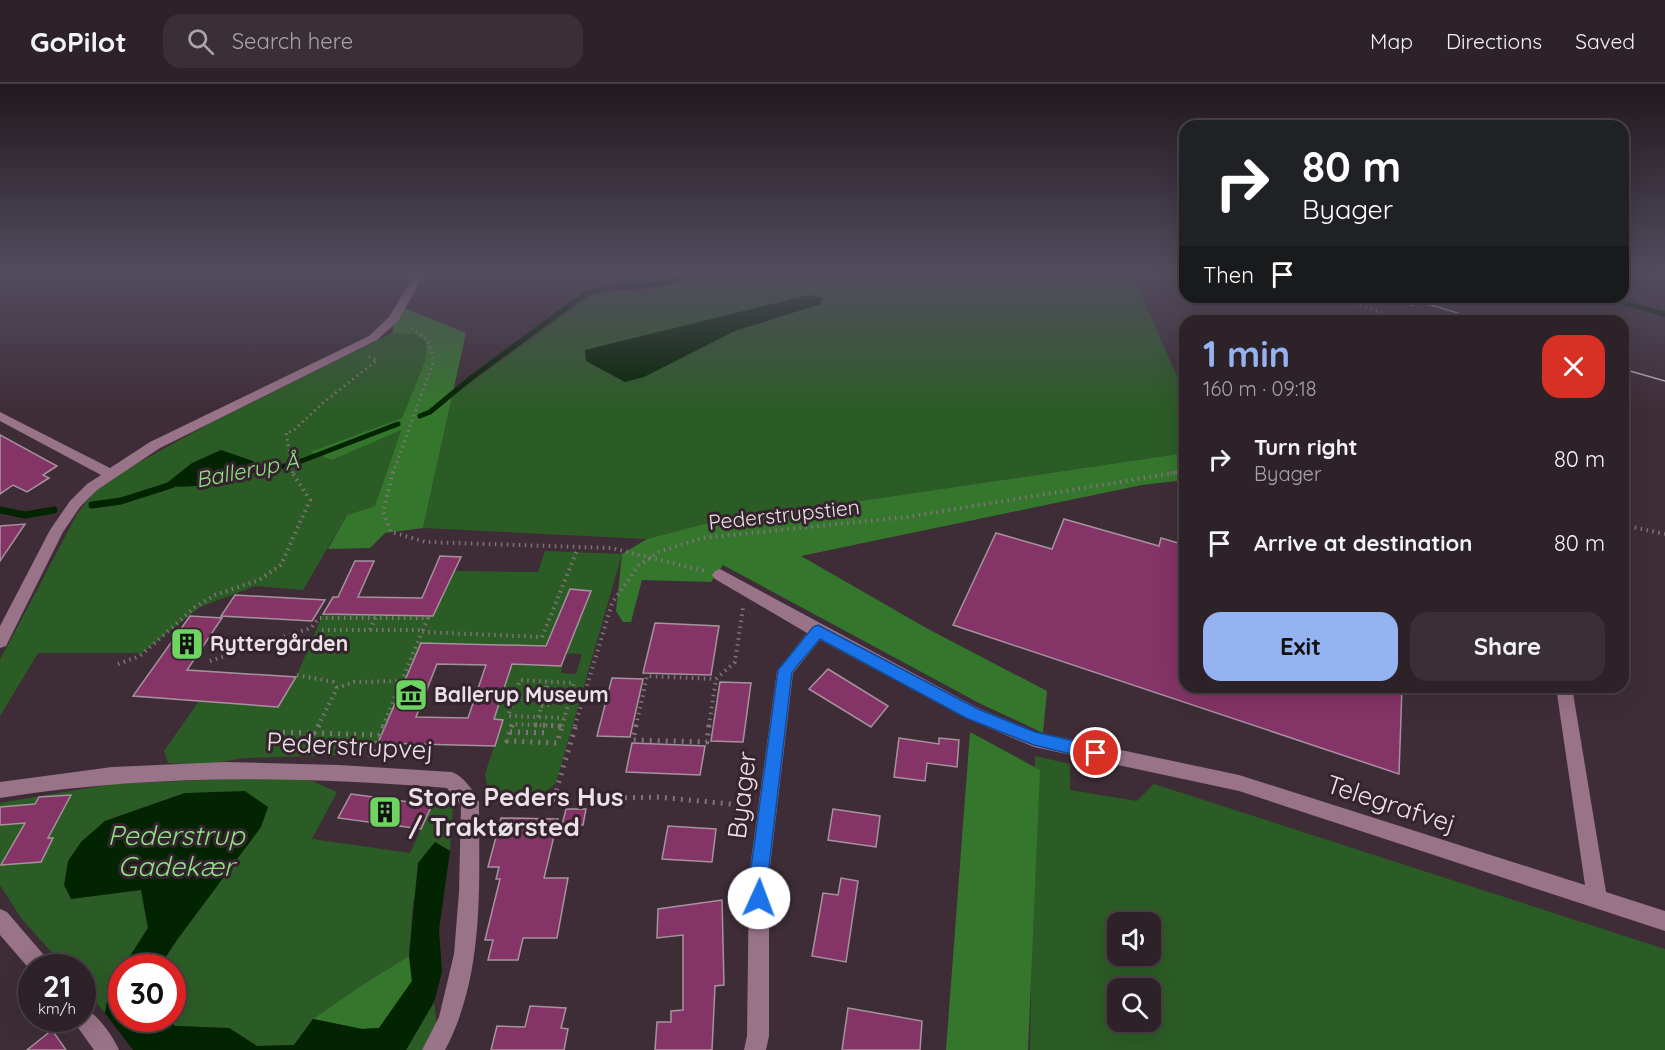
<!DOCTYPE html>
<meta charset="utf-8">
<style>
body{margin:0;font-family:Quicksand,sans-serif;background:#3a2f35;color:#f1f3f6;height:100vh;display:flex;flex-direction:column;font-size:22px;white-space:nowrap}
*{box-sizing:border-box;margin:0}
p{font-size:20px;color:#a7a4a8}
.icon{flex:none;width:33px;height:33px;fill:none;stroke:currentColor;stroke-width:2;stroke-linecap:round;stroke-linejoin:round}
.map{position:relative;flex:1;overflow:hidden}
.sheet{position:absolute;left:1179px;top:231px;width:450px;height:378px;display:flex;flex-direction:column;background:#2e2229;border-radius:18px;box-shadow:0 6px 24px #0002,0 0 0 2px #493f46}
.sheet>*{flex:none}
.top-card{position:absolute;left:1179px;top:36px;width:450px;height:183px;border-radius:18px;box-shadow:0 6px 24px #0002,0 0 0 2px #493f46;background:#202124;color:#fff;overflow:hidden}
.buttons{position:absolute;left:1107px;top:828px;display:grid;gap:12px}
.buttons a{display:grid;place-items:center;width:54px;height:54px;border-radius:12px;background:#2e2229;box-shadow:0 6px 24px #0002,0 0 0 2px #493f46;font-size:30px}
.speed{position:absolute;left:18px;top:870px;display:flex;gap:12px;font-size:30px;font-weight:700;text-align:center}
.speed>*{display:grid;place-content:center;width:78px;height:78px;border-radius:50%;background:#2e2229;box-shadow:0 6px 24px #0002,0 0 0 2px #493f46;line-height:1}
.speed small{font-size:15px;font-weight:400}
.speed .limit{border:9px solid #d22;background:#fff;color:#111}
.pin{position:absolute;display:grid;place-items:center;width:51px;height:51px;color:#fff;margin:-26px;border:3px solid #fff;border-radius:50%;box-shadow:0 2px 6px #0007}
.me{position:absolute;width:66px;margin:-33px;rotate:2deg;stroke-linejoin:round;filter:drop-shadow(0 0 4px #0008)}
.turn{display:flex;align-items:center;gap:21px;height:126px;padding:0 24px;font-size:27px}
.turn .icon{width:78px;height:78px;stroke-width:2.5}
.turn b{display:block;font-size:42px;line-height:51px}
.then{display:flex;align-items:center;height:57px;padding:0 24px;background:#0003;gap:12px;font-size:22px}
.round{display:grid;place-items:center;flex:none;width:63px;height:63px;border-radius:18px;background:#3a2f35}
.headline{display:flex;align-items:center;justify-content:space-between;height:102px;padding:0 24px}
h1{font-size:36px;font-weight:700;line-height:45px;color:#95b2f1}
.primary-button{display:flex;gap:12px;margin-top:auto;padding:12px 24px}
.primary-button a{flex:1;height:69px;border-radius:18px;background:#95b2f1;color:#111;font-size:24px;font-weight:700;line-height:69px;text-align:center}
.primary-button a+a{background:#3a2f35;color:#f1f3f6}
ul{padding:0;list-style:none}
li{display:flex;align-items:center;gap:18px;height:84px;padding:0 24px}
li div{flex:1}
li b{display:block;font-size:22px}
li em{font-style:normal}
header{display:flex;align-items:center;gap:36px;box-sizing:border-box;height:84px;padding:0 30px;background:#2e2229;border-bottom:2px solid #493f46}
header strong{font-size:28px}
nav{display:flex;gap:33px;margin-inline-start:auto;font-size:21px}
.search{width:420px;height:54px;background:#3a2f35;display:flex;align-items:center;gap:15px;box-sizing:border-box;padding:0 21px;border-radius:18px;color:#a7a4a8;font-size:22px}
.map>svg:first-child{display:block}
</style>
<header>
<strong>GoPilot</strong>
<div class="search"><svg class="icon" aria-label="search" viewBox="0 0 24 24"><circle cx="10" cy="10" r="6"/><path d="M15 15l6 6"/></svg>Search here</div>
<nav><a>Map</a><a>Directions</a><a>Saved</a></nav>
</header>
<div class="map">
<svg width="1665" height="966" viewBox="0 0 1665 966">
<rect width="100%" height="100%" fill="#3e2d37"/>
<!-- green -->
<g fill="#2c5c26" fill-rule="evenodd">
<path d="M691,191H1132L1185,310V369L705,440L647,455L423,444L452,312L588,213L615,207L662,205Z"/>
<path d="M392,249L415,251L426,258L425,277L402,334L311,368L332,376L401,345L375,422L347,431L303,506L255,502L200,523L142,569H38L0,632V576L77,430L96,406L125,386L207,341Z"/>
<path d="M545,467L622,470L556,699C540,717 508,715 488,705L485,690L503,636L494,635L512,580L562,582L561,589L576,590L582,570L530,568L516,561L421,559L378,659L347,671L244,674L203,681L168,679L164,667L199,617L278,623L297,591L323,530L433,532L455,487L538,488Z"/>
<path d="M1035,672L1070,680V706L1137,717L1154,700L1665,865V966H1030ZM1118,838H1150V872H1118ZM1118,904H1150V938H1118Z"/>
<path d="M272,693L312,697L337,708L312,755L410,769L432,721L453,719L450,767L435,758L413,818L409,872L359,903L313,935L294,961L257,962L229,944L175,942L169,935L172,934V884L159,883L177,856L185,709L105,737L81,758L71,815L141,805L148,844L109,905L105,929L83,903L82,884L65,883L21,834L0,801V719L112,700Z"/>
<path d="M434,918L437,942L422,966H406Z"/>
</g>
<!-- forest -->
<g fill="#35762d">
<path d="M399,222L466,249L423,444L385,449L370,464L328,465L347,431L375,422L401,346L332,376L310,368L402,334L425,277L426,258L415,251L392,249Z"/>
<path d="M1185,369V396L1142,401L801,472L928,545L1047,607L1043,649L979,619L723,481L711,498L642,496L631,538H623L616,527L622,470L647,455L704,440Z"/>
<path d="M970,648L1040,686L1028,966H946Z"/>
<path d="M409,872L412,897L379,944L362,945L313,935L359,903Z"/>
</g>
<!-- water -->
<g fill="#022400">
<path d="M809,211L822,214L821,220L735,247L644,293L625,298L586,277L585,266Z"/>
<path d="M221,366L253,377L257,386C228,399 194,405 163,402L192,379Z"/>
<path d="M245,707L268,723L261,743L177,856L159,883H123L148,844L141,806L71,815L64,801L68,777L81,758L105,737L185,709Z"/>
<path d="M435,758L450,767L439,846L442,888L434,918L406,966H133L105,929L109,905L121,886L122,934L169,935L175,942L229,944L257,962L294,961L313,935L362,945L379,944L412,897L409,872L418,779Z"/>
</g>
<g fill="none" stroke-linecap="round" stroke-linejoin="round">
<!-- stream-far1 -->
<g stroke="#022400" stroke-width="5">
<path d="M1603,213L1665,230"/>
<path d="M420,332L430,328L471,294L586,209L613,203L653,201L676,196L685,191"/>
<path d="M250,387L291,381L398,340"/>
</g>
<!-- stream -->
<g stroke="#022400" stroke-width="7">
<path d="M92,421L121,417L171,401"/>
<path d="M0,426L25,431L54,426"/>
</g>
</g>
<!-- building -->
<g fill="#843466" stroke="#a6929d" stroke-width="1.5" fill-rule="evenodd">
<path d="M0,351L57,382L43,391L49,394L27,408L13,401L0,410Z"/>
<path d="M1064,435L1159,462L1161,454L1185,461V603H1402L1399,690L953,541L996,449L1052,465Z"/>
<path d="M25,440L0,477V442Z"/>
<path d="M440,472L461,473L433,532L323,530L333,513H338L355,477H374L358,513L422,514Z"/>
<path d="M570,505L591,507L561,582L512,580L494,635L503,636L495,662L378,659L421,559L546,562ZM437,580L486,581L468,634L416,633Z"/>
<path d="M235,511L325,516L312,537L221,532Z"/>
<path d="M190,532L222,534L187,586L296,593L278,623L133,612Z"/>
<path d="M655,539L719,542L711,591L643,589Z"/>
<path d="M828,585L888,622L871,643L809,605Z"/>
<path d="M612,594L643,595L630,653L597,652Z"/>
<path d="M720,598L751,599L743,658L711,657Z"/>
<path d="M899,654L939,660V654L959,656L957,683L927,679L925,697L894,693Z"/>
<path d="M632,659L705,662L700,691L626,688Z"/>
<path d="M351,710L432,721L421,745L338,734Z"/>
<path d="M71,711L48,754H53L41,778L1,781L25,739L0,741V723L35,720L39,713Z"/>
<path d="M566,725H586L583,741H562Z"/>
<path d="M833,725L880,732L876,763L828,756Z"/>
<path d="M501,734L558,735L544,794H568L557,854H523L518,876H488L493,856H485L500,795H496L499,783H488Z"/>
<path d="M668,742L716,745L712,778L662,775Z"/>
<path d="M841,794L858,797L846,878L812,872L823,809L838,811Z"/>
<path d="M722,816L724,901L715,902L712,966H655L657,938H671V927L683,926V851L657,854L658,825Z"/>
<path d="M530,922L566,924L561,944L568,945L564,966H491L497,942L525,943Z"/>
<path d="M848,924L922,937L920,966H842Z"/>
<path d="M52,946L66,966H27Z"/>
</g>
<g fill="none" stroke-linecap="round" stroke-linejoin="round">
<!-- path-far2 -->
<g stroke="#81727a" stroke-width="3" stroke-dasharray="1.5 4" stroke-linecap="butt">
<path d="M1334,213L1407,237"/>
<path d="M293,389L286,349L294,346L323,319L377,276L366,272"/>
<path d="M393,389L433,279C432,258 425,251 407,242"/>
<path d="M1170,389L1185,387"/>
</g>
<!-- path-far1 -->
<g stroke="#81727a" stroke-width="4" stroke-dasharray="1.5 4.5" stroke-linecap="butt">
<path d="M393,388L383,428L391,448L426,458L611,464L705,487"/>
<path d="M1623,441L1665,450"/>
<path d="M322,546H423"/>
<path d="M370,546L376,532"/>
<path d="M210,577L311,544L319,534H428L422,548"/>
<path d="M118,580L140,572L195,523L215,511L259,496L281,481L310,416L292,388"/>
<path d="M297,591L333,598L337,604"/>
<path d="M716,595L735,578L743,524"/>
<circle cx="544" cy="615" r="7"/>
<path d="M545,609L548,597"/>
<path d="M514,614L536,615"/>
<path d="M551,615H569"/>
<path d="M538,633L542,621"/>
<path d="M318,642L337,604L354,598L402,597"/>
<path d="M383,642L422,548L542,553L578,464"/>
<path d="M511,642L512,640L562,642"/>
<path d="M562,642L574,599L520,596L508,632L564,634"/>
<path d="M575,642L612,519L639,481L659,468L702,454L907,433L1180,388"/>
<path d="M636,642L647,592L716,595"/>
<path d="M709,642L716,595"/>
</g>
<!-- path -->
<g stroke="#81727a" stroke-width="5" stroke-dasharray="2 6" stroke-linecap="butt">
<path d="M319,641L315,649L379,651"/>
<path d="M512,641L507,657L557,659L562,642"/>
<path d="M535,641L562,642"/>
<path d="M636,641L633,656L707,658L709,641"/>
<path d="M267,648L315,649"/>
<path d="M510,648L549,649"/>
<path d="M370,674L384,641"/>
<path d="M554,714L576,641"/>
<path d="M489,717L657,713L751,722"/>
</g>
<!-- minor -->
<g fill="#997388" fill-rule="evenodd">
<path d="M414,191H424L398,237L377,256L160,364L97,406L80,423L63,448L6,562L0,564V542L50,446L70,417L87,400L101,391L0,337V328L110,384L150,358L369,252L389,233Z"/>
<path d="M720,485L978,624L1036,648L1239,691L1585,801L1556,603H1572L1606,808L1665,827V847L1239,707L1034,663L966,634L820,556L793,589L769,791V952L766,966H744L747,952L749,791L777,587L807,549L715,495L712,491L715,487Z"/>
<path d="M225,678L339,681L452,688C463,692 474,707 479,718C479,801 485,891 445,966H422L439,933L454,870L459,808L461,721L447,704C294,692 152,690 0,714V698L112,683Z"/>
<path d="M0,825L7,828L49,877L52,884H32V888L0,851Z"/>
<path d="M82,923C97,929 113,952 119,966H94L71,934H82Z"/>
</g>
<!-- tram -->
<g stroke="#c1b4ba" stroke-width="1.5">
<path d="M1387,213L1413,221"/>
<path d="M1405,213L1484,237"/>
<path d="M1623,285L1665,297"/>
</g>
</g>
<!-- sky -->
<linearGradient id="sky" x2="0" y2="1"><stop stop-color="#22191e"/><stop offset="0.58" stop-color="#524c5e"/><stop offset="1" stop-color="#524c5e" stop-opacity="0"/></linearGradient>
<rect width="1665" height="327" fill="url(#sky)"/>
<!-- route -->
<path fill="#1a73e8" stroke="#114b97" stroke-width="1.5" d="M818,541L978,625L1035,648L1096,662L1101,664L1104,669L1101,674L1096,676L1034,661L966,634L820,555L792,588L768,791V814L766,820L759,823L753,820L750,814V791L778,586L813,543Z"/>
<!-- icons -->
<defs>
<symbol id="building-square" viewBox="-11 -11 22 22"><rect x="-9" y="-9" width="18" height="18" rx="4" fill="#6dd361" stroke="#34242d"/><path d="M-4-6H4V6H1V3H-1V6H-4ZM-2.5-4.3h1.7v1.8h-1.7ZM.8-4.3h1.7v1.8H.8ZM-2.5-1h1.7V.8h-1.7ZM.8-1h1.7V.8H.8Z" fill="#111"/></symbol>
<symbol id="museum-square" viewBox="-11 -11 22 22"><rect x="-9" y="-9" width="18" height="18" rx="4" fill="#6dd361" stroke="#34242d"/><path d="M0-6L6-3V-2H-6V-3ZM-5-1h2V3h-2ZM-1-1h2V3h-2ZM3-1h2V3H3ZM-6 4H6V6H-6Z" fill="#111"/></symbol>
</defs>
<g fill-rule="evenodd">
<use href="#building-square" x="168" y="541" width="38" height="38"/>
<use href="#museum-square" x="392" y="592" width="38" height="38"/>
<use href="#building-square" x="366" y="709" width="38" height="38"/>
</g>
<g text-anchor="middle" stroke-width="6" stroke-linejoin="round" paint-order="stroke">
<!-- street labels -->
<g font-size="21" fill="#ece1e6" stroke="#34242d">
<text transform="translate(784 431) rotate(-6)" y="7">Pederstrupstien</text>
</g>
<!-- poi labels -->
<g font-size="21" font-weight="bold" fill="#ece1e6" stroke="#34242d" text-anchor="start">
<text x="210" y="567">Ryttergården</text>
<text x="434" y="618">Ballerup Museum</text>
</g>
<!-- water labels -->
<g font-size="22" font-style="italic" fill="#8de282" stroke="#34242d">
<text transform="translate(247 386) rotate(-11)" y="8">Ballerup Å</text>
</g>
<!-- near-street labels -->
<g font-size="26" fill="#ece1e6" stroke="#34242d">
<text transform="translate(350 662) rotate(3)" y="9">Pederstrupvej</text>
<text transform="translate(742 711) rotate(-83)" y="9">Byager</text>
<text transform="translate(1391 720) rotate(18)" y="9">Telegrafvej</text>
</g>
<!-- near-poi labels -->
<g font-size="26" font-weight="bold" fill="#ece1e6" stroke="#34242d" text-anchor="start">
<text x="408" y="722">Store Peders Hus<tspan x="408" dy="30">/ Traktørsted</tspan></text>
</g>
<!-- near-water labels -->
<g font-size="27" font-style="italic" fill="#8de282" stroke="#34242d">
<text x="176" y="761">Pederstrup<tspan x="176" dy="31">Gadekær</tspan></text>
</g>
</g>
</svg>
<div class="buttons">
<a><svg class="icon" aria-label="sound" viewBox="0 0 24 24"><path d="M4 9h4l5-4v14l-5-4H4zM17 9q2 3 0 6"/></svg></a>
<a><svg class="icon" aria-label="search" viewBox="0 0 24 24"><circle cx="10" cy="10" r="6"/><path d="M15 15l6 6"/></svg></a>
</div>
<div class="speed"><div>21<small>km/h</small></div><div class="limit">30</div></div>
<div class="pin" style="left:1096px;top:669px;background:#d93025"><svg class="icon" aria-label="arrive" viewBox="0 0 24 24"><path d="M6 21V4h12l-3 4 3 4H6"/></svg></div>
<svg class="me" style="left:759px;top:814px" viewBox="-20 -20 40 40"><circle r="19" fill="#fff"/><path d="M0-13L10 11 0 6-10 11z" fill="#1a73e8"/></svg>
<div class="top-card">
<div class="turn"><svg class="icon" aria-label="right" viewBox="0 0 24 24"><path d="M7 20v-9h11M14 6l5 5-5 5"/></svg><div><b>80 m</b>Byager</div></div>
<div class="then">Then<svg class="icon" aria-label="arrive" viewBox="0 0 24 24"><path d="M6 21V4h12l-3 4 3 4H6"/></svg></div>
</div>
<section class="sheet">
<div class="headline"><div><h1>1 min</h1><p>160 m · 09:18</p></div><a class="round" style="background:#d93025;color:#fff"><svg class="icon" aria-label="close" viewBox="0 0 24 24"><path d="M6 6l12 12M18 6L6 18"/></svg></a></div>
<ul>
<li><svg class="icon" aria-label="right" viewBox="0 0 24 24"><path d="M7 20v-9h11M14 6l5 5-5 5"/></svg><div><b>Turn right</b><p>Byager</p></div><em>80 m</em></li>
<li><svg class="icon" aria-label="arrive" viewBox="0 0 24 24"><path d="M6 21V4h12l-3 4 3 4H6"/></svg><div><b>Arrive at destination</b></div><em>80 m</em></li>
</ul>
<div class="primary-button"><a>Exit</a><a>Share</a></div>
</section>
</div>
